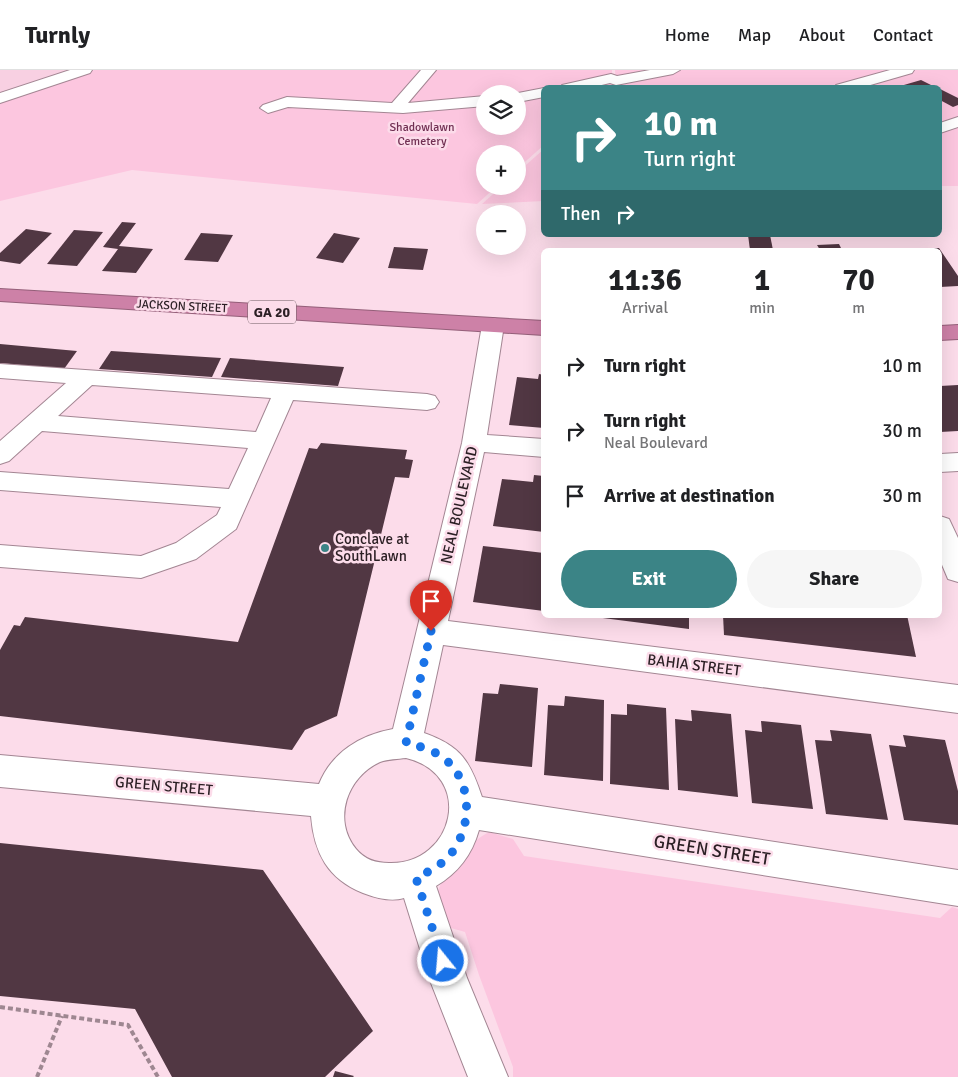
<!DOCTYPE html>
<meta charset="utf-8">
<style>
body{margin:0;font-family:Signika,sans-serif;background:#f6f6f6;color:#202124;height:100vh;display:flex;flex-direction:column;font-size:19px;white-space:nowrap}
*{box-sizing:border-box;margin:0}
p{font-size:16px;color:#757577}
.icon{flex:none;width:28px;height:28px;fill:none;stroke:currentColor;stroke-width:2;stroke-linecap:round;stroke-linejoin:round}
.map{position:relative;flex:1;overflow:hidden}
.details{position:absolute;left:541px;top:178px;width:401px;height:370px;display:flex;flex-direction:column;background:#fff;border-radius:8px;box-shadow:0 5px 20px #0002}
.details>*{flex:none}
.guide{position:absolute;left:541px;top:15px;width:401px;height:152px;border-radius:8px;box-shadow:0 5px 20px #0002;background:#3b8486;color:#fff;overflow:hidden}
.tools{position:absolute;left:476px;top:15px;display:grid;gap:10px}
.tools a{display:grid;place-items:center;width:50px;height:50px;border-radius:50%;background:#fff;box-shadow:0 5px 20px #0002;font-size:25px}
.pin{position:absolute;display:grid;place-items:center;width:42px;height:42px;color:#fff;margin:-51px -21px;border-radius:50% 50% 50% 0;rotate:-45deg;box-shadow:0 0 5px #0007}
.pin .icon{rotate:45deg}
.me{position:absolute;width:55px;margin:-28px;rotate:343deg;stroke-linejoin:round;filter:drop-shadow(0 0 4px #0008)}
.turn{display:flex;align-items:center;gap:18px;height:105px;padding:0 20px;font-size:22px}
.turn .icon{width:65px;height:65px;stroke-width:2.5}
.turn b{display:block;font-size:35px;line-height:42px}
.then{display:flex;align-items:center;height:48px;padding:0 20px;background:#0003;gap:10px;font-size:19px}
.eta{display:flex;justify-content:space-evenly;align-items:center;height:85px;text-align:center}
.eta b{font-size:30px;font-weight:700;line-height:35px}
.cta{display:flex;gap:10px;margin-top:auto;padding:10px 20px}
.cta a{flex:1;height:58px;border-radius:30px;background:#3b8486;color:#fff;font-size:20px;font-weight:700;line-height:58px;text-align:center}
.cta a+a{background:#f6f6f6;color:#202124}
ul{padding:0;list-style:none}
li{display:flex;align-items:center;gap:15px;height:65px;padding:0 20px}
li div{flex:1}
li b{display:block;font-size:19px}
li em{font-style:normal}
header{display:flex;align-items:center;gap:30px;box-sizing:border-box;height:70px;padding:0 25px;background:#fff;border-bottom:1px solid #e0e0e0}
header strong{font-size:24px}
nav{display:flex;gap:28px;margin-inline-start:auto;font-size:18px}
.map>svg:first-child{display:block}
</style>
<header>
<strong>Turnly</strong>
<nav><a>Home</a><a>Map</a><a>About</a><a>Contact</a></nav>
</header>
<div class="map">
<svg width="958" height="1007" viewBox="0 0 958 1007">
<rect width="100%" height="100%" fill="#fcdcea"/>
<!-- built -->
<path fill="#f8d0e2" d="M0,0H75L0,25Z"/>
<!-- green -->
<g fill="#fcc6df" fill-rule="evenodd">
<path d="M94,0H612V16L544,18V75L518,98V84H485V116H497L477,134L132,100L0,131V31ZM485,24H518V56H485Z"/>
<path d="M615,0H958V116H940V18H613L616,15Z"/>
<path d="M544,79V131L482,134L502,116H518V102Z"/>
<path d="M489,762L513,769L524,786L940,848L952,837L958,839V1007H513V997L479,905L465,862L444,856C442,848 437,838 437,830C437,806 469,772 489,762Z"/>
</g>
<!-- building -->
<g fill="#513743">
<path d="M921,10L937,18H897V17Z"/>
<path d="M940,19L958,28V35L953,37L940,30Z"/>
<path d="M122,152L136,153L119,176L153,179L136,203L102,201L118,179L103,177Z"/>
<path d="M26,159L52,163L20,194L0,191V183Z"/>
<path d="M74,160L103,162L77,196L47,194Z"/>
<path d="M201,163L233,165L218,192L184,190Z"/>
<path d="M334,163L360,168L343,193L316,188Z"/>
<path d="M748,165H770L773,180H750Z"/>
<path d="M839,174L842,180H820L817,175Z"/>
<path d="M394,177L428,179L423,200L388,198Z"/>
<path d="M918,178H939L958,206V216L940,217V180Z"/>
<path d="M0,274L77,281L64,299L0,293Z"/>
<path d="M111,281L221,288L212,307L99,299Z"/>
<path d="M230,288L344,297L338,316L221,307Z"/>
<path d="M539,304L544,305V358L509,355L517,307L538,309Z"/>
<path d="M958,315V361L940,362V316Z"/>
<path d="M321,373L407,380L405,389L413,390L409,408L395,407L337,646L305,660L292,680L0,646V580L14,555L20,556L25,547L238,572L309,378L317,379Z"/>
<path d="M534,405L544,406V462L493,456L502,409L533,412Z"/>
<path d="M483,476L544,483V541L473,532Z"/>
<path d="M588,545H689V559L587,546Z"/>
<path d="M723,545H907L916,587L724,565Z"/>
<path d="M500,614L538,618L532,697L475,691L483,623L498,624Z"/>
<path d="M565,626L604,630L603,711L544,705L548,635L564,636Z"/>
<path d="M627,634L666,638L669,720L610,714L611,644L627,645Z"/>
<path d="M691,640L731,644L738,727L678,720L675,649L692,651Z"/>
<path d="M761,651L801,655L813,739L752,733L745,660L762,662Z"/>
<path d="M830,660L871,664L888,750L826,744L815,670L832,671Z"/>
<path d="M903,665L945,670L958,721V755L904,750L889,675L906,677Z"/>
<path d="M0,773L263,800L373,961L325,1007H172L135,939L0,926Z"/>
<path d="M335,1001L354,1006L353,1007H333Z"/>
</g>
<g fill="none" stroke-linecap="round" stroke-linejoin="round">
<defs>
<g id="minor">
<path d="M70,0H92L90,3L0,33V23Z"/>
<path d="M421,0H436L408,33L485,26V36L403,43L288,37L268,43L260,38L263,35L287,27L392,33Z"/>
<path d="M650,0H680L673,4L616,15L610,13L589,18H560L562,15L611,4L617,6Z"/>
<path d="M890,0H914L912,3L860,18H834L836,15Z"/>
<path d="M544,18V27L518,32V24H513Z"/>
<path d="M958,47V57L940,63V53Z"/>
<path d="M493,248L500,250L504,255L487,365L544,369V387L484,382L448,551L958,615V643L443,575L424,663C461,676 470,691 482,727L958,800V836L479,760C472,785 458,803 436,816L467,908L508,1007H468L429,908L404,828C391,832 376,828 363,823C328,809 314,783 311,746L0,717V685L319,714C332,682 360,665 393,659L462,373L482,255L486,250ZM406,688C476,705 454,795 389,793C376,793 365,790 356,779C332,750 347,707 380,692C388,689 398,689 406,688Z"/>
<path d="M0,294L427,324L435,326L439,332L435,338L427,340L293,330L236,459L196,489L141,508L0,497V475L141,486L176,473L217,445L221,437L0,420V402L229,419L248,378L42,361L9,391L0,394V371L66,313L0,308ZM92,315L271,328L256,362L58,346Z"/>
<path d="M958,383V401L940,402V384Z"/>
<path d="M940,446L949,449L958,468V512L948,509L940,490Z"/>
</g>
<g id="highway">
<path d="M0,219L544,251V265L0,231Z"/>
<path d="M958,255V269L940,270V256Z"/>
</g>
</defs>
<!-- minor casing -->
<use href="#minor" stroke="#a38693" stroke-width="2"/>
<!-- highway casing -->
<use href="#highway" stroke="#945f79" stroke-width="2"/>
<!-- path -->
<g stroke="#9e8791" stroke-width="4" stroke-dasharray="5 3" stroke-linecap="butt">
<path d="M0,937L128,955L158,1007"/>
<path d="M37,1007L62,946"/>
</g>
<!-- minor -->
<use href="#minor" fill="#fff" fill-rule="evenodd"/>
<!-- highway -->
<use href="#highway" fill="#cd81a7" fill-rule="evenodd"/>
</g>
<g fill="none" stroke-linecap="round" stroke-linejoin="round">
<!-- route -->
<path stroke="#1a73e8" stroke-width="9" stroke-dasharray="0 16.2" d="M431,561L406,673C419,676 431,679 442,687C472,708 473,753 453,781C444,794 430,801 416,808L443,891"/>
</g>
<!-- markers -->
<circle fill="#3b8486" stroke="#fcdcea" stroke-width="2" cx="325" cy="478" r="5"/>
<g text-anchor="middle" stroke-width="5" stroke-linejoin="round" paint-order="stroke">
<!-- far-park labels -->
<g font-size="12" fill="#713053" stroke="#fcdcea">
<text x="422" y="61">Shadowlawn<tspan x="422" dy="14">Cemetery</tspan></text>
</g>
<!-- far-street labels -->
<g font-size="12" fill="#2b1f24" stroke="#fcdcea">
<text transform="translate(182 236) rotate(3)" y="4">JACKSON STREET</text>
</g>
<!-- shield labels -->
<rect fill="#fcdcea" stroke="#6a585f" stroke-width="1" x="248" y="230.5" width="48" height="23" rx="4"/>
<g font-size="14" font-weight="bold" fill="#2b1f24">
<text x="272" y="247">GA 20</text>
</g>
<!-- street labels -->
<g font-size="15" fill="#2b1f24" stroke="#fcdcea">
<text transform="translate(459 435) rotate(-77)" y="5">NEAL BOULEVARD</text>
<text transform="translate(694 595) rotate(7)" y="5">BAHIA STREET</text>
<text transform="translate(164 716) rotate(5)" y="5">GREEN STREET</text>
</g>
<!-- poi labels -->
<g font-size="15" fill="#2b1f24" stroke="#fcdcea" text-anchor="start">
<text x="335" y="474">Conclave at<tspan x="335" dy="17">SouthLawn</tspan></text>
</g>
<!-- near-street labels -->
<g font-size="18" fill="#2b1f24" stroke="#fcdcea">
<text transform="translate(712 780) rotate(9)" y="6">GREEN STREET</text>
</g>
</g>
</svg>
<div class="tools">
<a><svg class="icon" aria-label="layers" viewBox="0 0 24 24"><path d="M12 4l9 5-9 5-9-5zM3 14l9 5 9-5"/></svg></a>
<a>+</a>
<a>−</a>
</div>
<div class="pin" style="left:431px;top:561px;background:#d93025"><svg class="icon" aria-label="arrive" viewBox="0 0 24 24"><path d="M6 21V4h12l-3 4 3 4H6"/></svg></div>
<svg class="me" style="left:443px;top:891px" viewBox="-20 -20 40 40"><circle r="17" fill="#1a73e8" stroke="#fff" stroke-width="3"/><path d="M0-11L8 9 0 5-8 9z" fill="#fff"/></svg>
<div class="guide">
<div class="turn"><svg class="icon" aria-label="right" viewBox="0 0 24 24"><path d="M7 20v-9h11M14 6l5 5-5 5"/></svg><div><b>10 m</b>Turn right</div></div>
<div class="then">Then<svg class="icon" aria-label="right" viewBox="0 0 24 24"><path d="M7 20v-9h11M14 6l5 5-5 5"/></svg></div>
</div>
<section class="details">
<div class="eta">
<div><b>11:36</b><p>Arrival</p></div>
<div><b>1</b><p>min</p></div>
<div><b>70</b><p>m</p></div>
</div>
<ul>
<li><svg class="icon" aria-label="right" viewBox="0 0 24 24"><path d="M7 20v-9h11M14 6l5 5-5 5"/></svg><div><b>Turn right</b></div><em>10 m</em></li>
<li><svg class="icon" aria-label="right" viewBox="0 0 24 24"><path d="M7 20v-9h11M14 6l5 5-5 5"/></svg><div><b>Turn right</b><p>Neal Boulevard</p></div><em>30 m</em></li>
<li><svg class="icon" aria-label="arrive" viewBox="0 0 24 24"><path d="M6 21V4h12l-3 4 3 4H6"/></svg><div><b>Arrive at destination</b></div><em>30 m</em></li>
</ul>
<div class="cta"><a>Exit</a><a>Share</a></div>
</section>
</div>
